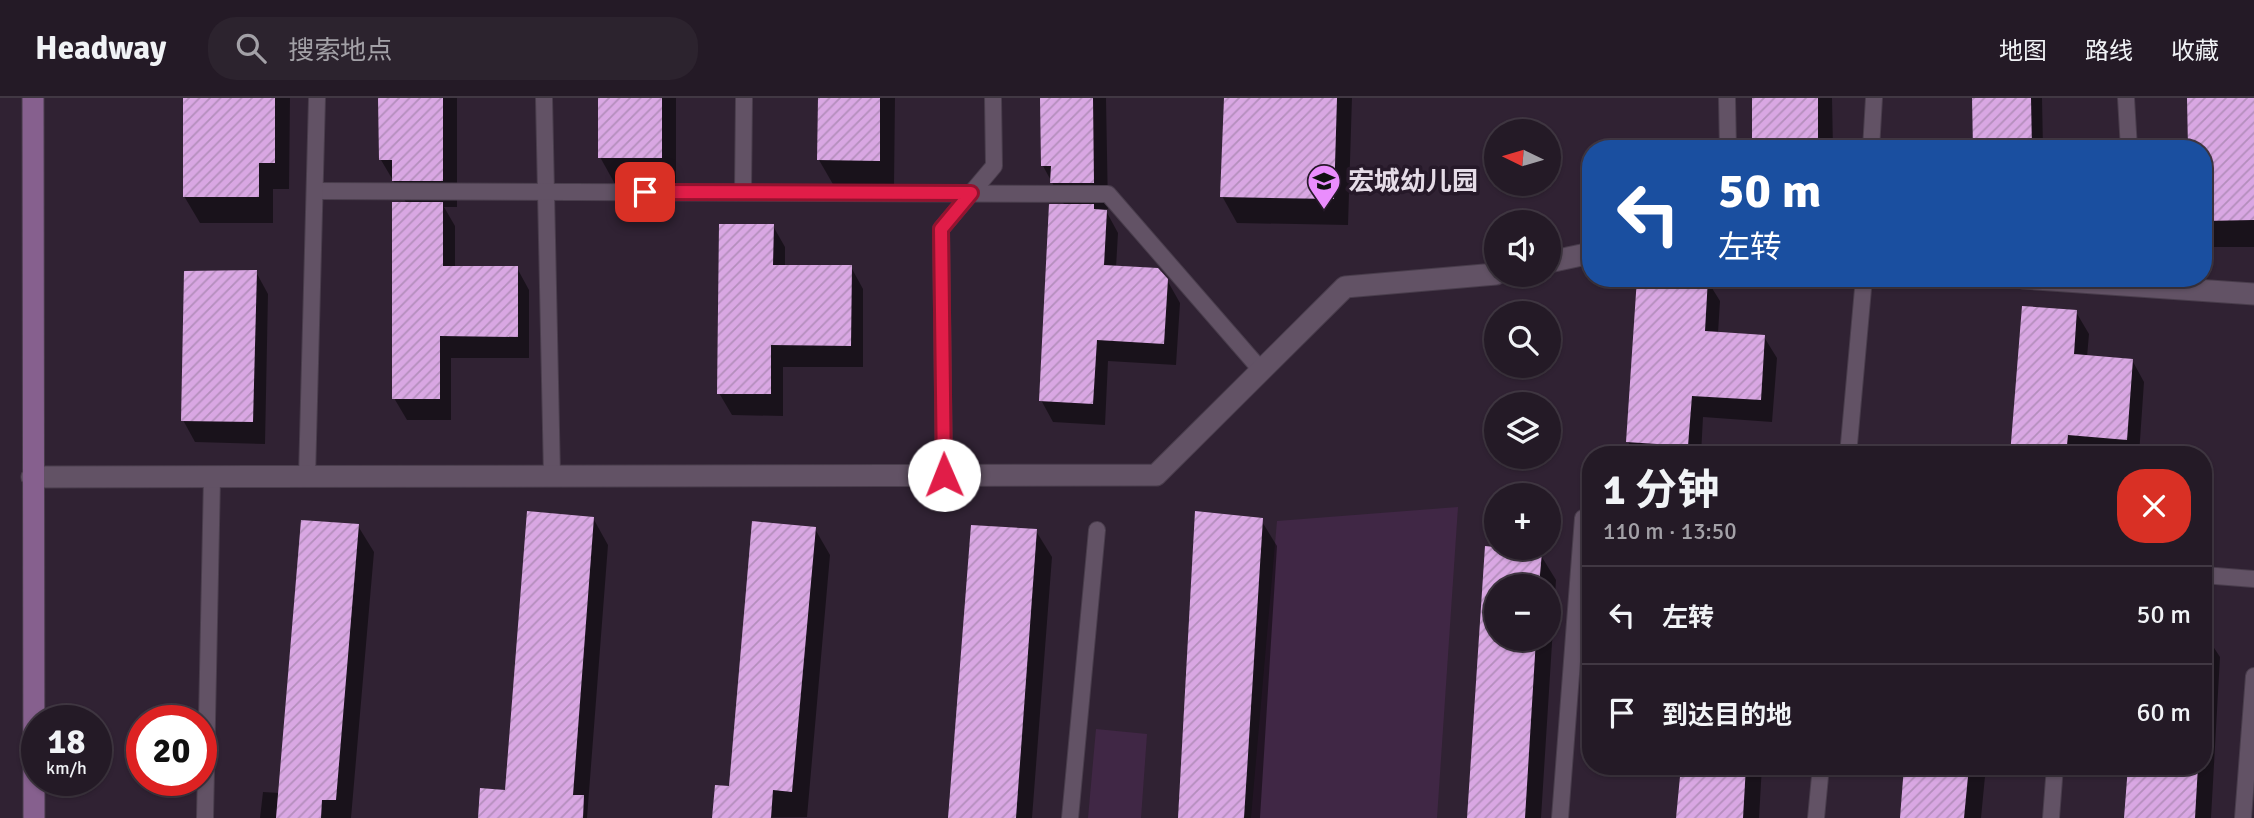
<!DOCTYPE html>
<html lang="zh">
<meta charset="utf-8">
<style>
body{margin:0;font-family:Signika,"Noto Sans SC",sans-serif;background:#2c232e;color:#f1f3f6;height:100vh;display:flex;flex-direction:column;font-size:26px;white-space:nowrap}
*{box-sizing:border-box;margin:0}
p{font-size:23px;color:#a3a1a7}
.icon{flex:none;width:38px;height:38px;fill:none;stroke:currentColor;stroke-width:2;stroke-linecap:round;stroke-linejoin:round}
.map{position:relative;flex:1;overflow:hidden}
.side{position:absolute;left:1582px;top:348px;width:630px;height:329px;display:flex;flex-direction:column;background:#241a26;border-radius:28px;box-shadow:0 2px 5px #0004,0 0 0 2px #413843}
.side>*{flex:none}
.top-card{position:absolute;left:1582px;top:42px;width:630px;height:147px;border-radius:28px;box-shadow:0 2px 5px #0004,0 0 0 2px #413843;background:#1a4fa0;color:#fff;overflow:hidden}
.needle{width:46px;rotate:275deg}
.fabs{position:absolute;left:1484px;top:21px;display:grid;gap:14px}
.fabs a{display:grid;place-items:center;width:77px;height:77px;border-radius:50%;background:#241a26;box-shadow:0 2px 5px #0004,0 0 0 2px #413843;font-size:35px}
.speed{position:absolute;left:21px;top:607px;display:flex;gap:14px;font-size:35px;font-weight:700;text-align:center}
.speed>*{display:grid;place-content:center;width:91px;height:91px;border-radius:50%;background:#241a26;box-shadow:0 2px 5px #0004,0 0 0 2px #413843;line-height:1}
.speed small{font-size:18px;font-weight:400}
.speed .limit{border:10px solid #d22;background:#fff;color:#111}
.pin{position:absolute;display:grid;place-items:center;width:60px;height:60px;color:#fff;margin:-30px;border-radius:14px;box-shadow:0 4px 10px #0006}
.me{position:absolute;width:77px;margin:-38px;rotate:359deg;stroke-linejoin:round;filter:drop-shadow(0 0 5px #0008)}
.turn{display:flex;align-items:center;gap:24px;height:147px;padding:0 21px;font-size:32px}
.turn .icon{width:91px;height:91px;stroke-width:2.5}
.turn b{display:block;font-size:49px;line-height:60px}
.round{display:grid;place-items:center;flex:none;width:74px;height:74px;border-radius:28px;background:#2c232e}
.overview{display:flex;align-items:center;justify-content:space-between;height:119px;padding:0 21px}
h1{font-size:42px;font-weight:700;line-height:52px}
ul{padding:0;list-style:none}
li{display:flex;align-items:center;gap:21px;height:98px;padding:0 21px;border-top:2px solid #413843}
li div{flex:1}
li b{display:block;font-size:26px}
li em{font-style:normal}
header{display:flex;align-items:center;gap:42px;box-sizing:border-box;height:98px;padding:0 35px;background:#241a26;border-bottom:2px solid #413843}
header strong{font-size:33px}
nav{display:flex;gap:38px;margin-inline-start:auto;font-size:24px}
.search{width:490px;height:63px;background:#2c232e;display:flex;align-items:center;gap:18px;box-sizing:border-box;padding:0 24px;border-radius:28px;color:#a3a1a7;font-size:26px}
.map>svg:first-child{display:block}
</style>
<header>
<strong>Headway</strong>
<div class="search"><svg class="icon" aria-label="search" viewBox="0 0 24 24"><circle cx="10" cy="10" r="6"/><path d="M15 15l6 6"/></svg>搜索地点</div>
<nav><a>地图</a><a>路线</a><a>收藏</a></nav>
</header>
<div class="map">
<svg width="2254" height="720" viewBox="0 0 2254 720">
<defs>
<pattern id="building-hatch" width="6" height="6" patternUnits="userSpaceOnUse" patternTransform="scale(1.75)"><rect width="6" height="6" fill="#d9a7e3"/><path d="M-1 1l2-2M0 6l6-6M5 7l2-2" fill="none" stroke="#b48ebc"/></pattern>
</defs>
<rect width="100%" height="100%" fill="#302233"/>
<!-- garden -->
<g fill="#402745">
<path d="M1458,409L1437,720H1251L1277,423Z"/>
<path d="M1096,631L1147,636L1141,720H1088Z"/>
</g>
<!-- shadow -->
<g fill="#0007" fill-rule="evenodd">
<path d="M185,0H290L289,91H273V125H200L184,98Z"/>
<path d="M380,0H457V109H444L455,128V170H517L529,192V260H451V322H407L394,300L407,106L381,62Z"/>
<path d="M600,0H676V86H615L600,59Z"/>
<path d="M819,0H895L894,89L834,88L819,62Z"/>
<path d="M1042,0H1106L1108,111H1105L1118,135L1116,170L1167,182L1180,205L1176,267L1108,263L1105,327L1053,324L1041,302L1065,108L1043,68Z"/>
<path d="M1226,0H1352L1348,127L1237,125L1222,98Z"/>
<path d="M1754,0H1832L1833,51H1754Z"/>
<path d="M1974,0H2042L2043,51H1974Z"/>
<path d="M2189,0H2254V149H2205L2203,146V51Z"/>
<path d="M773,128L785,149V169H851L863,191V269H783V318L732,317L719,295Z"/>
<path d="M256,174L268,196L265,346L195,344L183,322Z"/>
<path d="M1707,182L1720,203L1718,235L1764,239L1777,260L1772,324L1703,319L1701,357H1636L1628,344Z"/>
<path d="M2076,214L2089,236L2087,259L2132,262L2144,284L2139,357H2012Z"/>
<path d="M593,420L608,447L587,720H479L507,694Z"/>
<path d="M1261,422L1277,448L1260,720H1179Z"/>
<path d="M358,428L374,454L351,720H260L263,694L280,695Z"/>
<path d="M815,431L830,457L807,719L714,720L730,690Z"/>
<path d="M1036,433L1052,459L1032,720H950Z"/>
<path d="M1487,450L1540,456L1556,482L1541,720H1468ZM1496,488H1549V541H1496Z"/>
<path d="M2203,533L2220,559L2211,720H2125L2130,668H2203Z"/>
<path d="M1682,668H1762L1759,720H1678Z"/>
<path d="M1906,668H1986L1981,720H1902Z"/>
</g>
<!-- building -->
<g fill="url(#building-hatch)">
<path d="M183,0H275V65H259V99H183Z"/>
<path d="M378,0H443V83H392V62H379Z"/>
<rect x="598" y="0" width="64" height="60"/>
<path d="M818,0H880V63L817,62Z"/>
<path d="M1040,0H1093L1094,85H1050L1051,68H1041Z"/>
<path d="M1224,0H1337L1334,101L1220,99Z"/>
<rect x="1752" y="0" width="66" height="51"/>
<path d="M1972,0H2031L2032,51H1973Z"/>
<path d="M2187,0H2254V122L2203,123V51H2188Z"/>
<path d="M392,104H443V168H518V239L440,238V301H392Z"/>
<path d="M1049,106H1094V111L1107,112L1104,167L1158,170L1168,181L1164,246L1097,242L1093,306L1039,303Z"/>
<path d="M719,126H774L773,167H852L851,248L771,247V296H717Z"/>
<path d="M257,172L253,324L181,323L184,173Z"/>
<path d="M1637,180H1708L1705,233L1765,237L1761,302L1692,298L1688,348L1626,344Z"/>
<path d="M2022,208L2077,212L2074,256L2133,261L2127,342L2068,337L2066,357H2010Z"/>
<path d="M527,413L594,419L573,697H584L583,720H478L480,690L505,692Z"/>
<path d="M1195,413L1263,420L1244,720H1178Z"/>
<path d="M301,422L359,426L336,702H322L321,720H276Z"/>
<path d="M752,423L816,429L792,694L773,692L771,720H712L715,687L729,688Z"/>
<path d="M971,427L1037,431L1016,720H948Z"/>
<path d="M1485,448L1542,454L1539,488H1496V541H1536L1525,720H1467Z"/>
<path d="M1681,668H1746L1743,720H1676Z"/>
<path d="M1904,668H1969L1964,720H1900Z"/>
<path d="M2128,668H2198L2195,720H2124Z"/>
</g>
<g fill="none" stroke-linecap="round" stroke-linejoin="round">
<defs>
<g id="lane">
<path d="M544,0L552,378"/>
<path d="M1727,0L1728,51"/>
<path d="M2126,0L2129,51"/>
<path d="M1871,51L1874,0"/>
<path d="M315,93L1108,96L1261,272"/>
<path d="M743,94L744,0"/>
<path d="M1848,357L1864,180"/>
<path d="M944,377L941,131L994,68L993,0"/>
<path d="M307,379L317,0"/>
<path d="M2203,477L2254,481"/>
<path d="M205,720L212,379"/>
<path d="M1070,720L1097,432"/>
<path d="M1560,720L1583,420L1591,421"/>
<path d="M1816,720L1821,668"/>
<path d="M2051,720L2055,668"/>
<path d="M2243,720L2254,578"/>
</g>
<g id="street">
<path d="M1549,164L1591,155"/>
<path d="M2023,180L2254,196"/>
<path d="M32,379L1156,377L1345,189L1496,176"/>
</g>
<path id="secondary" d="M33,0L34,720"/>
</defs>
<!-- lane casing -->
<use href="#lane" stroke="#493d4c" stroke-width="18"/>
<!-- street casing -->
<use href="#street" stroke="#493d4c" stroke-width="23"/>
<!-- secondary casing -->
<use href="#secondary" stroke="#493d4c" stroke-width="23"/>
<!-- lane -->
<use href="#lane" stroke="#625265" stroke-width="16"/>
<!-- street -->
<use href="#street" stroke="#625265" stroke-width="21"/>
<!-- secondary -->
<use href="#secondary" stroke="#86608e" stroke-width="21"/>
</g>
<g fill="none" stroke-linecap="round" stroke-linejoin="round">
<defs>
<path id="route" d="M645,94L971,95L941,131L944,377"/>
</defs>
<!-- route casing -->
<use href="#route" stroke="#92132f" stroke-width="18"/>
<!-- route -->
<use href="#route" stroke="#e11d48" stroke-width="12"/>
</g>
<!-- icons -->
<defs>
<symbol id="school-pin" viewBox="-11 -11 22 30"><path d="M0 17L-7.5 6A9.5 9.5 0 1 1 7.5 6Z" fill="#ea8dfd" stroke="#261929"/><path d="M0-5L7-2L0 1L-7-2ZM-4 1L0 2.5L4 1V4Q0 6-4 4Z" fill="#111"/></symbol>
</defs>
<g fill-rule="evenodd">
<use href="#school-pin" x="1305" y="64" width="38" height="52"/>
</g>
<g text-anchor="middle" stroke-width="7" stroke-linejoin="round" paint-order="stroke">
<!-- poi labels -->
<g font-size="26" font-weight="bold" fill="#e5dce7" stroke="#261929" text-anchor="start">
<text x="1348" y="92">宏城幼儿园</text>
</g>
</g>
</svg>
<div class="fabs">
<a><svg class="needle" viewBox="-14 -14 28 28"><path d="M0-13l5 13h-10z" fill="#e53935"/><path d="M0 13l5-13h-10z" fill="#a3a1a7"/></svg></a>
<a><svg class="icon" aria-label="sound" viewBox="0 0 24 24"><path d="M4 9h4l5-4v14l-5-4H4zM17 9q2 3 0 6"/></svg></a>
<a><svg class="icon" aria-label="search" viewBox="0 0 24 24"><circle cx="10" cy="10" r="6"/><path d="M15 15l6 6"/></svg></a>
<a><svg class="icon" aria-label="layers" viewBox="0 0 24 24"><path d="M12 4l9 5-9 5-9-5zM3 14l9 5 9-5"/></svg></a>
<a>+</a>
<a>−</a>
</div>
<div class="speed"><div>18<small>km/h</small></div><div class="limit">20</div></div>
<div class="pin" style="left:645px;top:94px;background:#d93025"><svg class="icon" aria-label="arrive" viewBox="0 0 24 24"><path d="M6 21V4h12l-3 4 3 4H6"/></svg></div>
<svg class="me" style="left:944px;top:377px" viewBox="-20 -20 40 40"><circle r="19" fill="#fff"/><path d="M0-13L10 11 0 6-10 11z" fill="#e11d48"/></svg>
<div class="top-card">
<div class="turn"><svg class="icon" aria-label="left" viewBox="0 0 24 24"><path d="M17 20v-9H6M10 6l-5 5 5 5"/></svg><div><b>50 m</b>左转</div></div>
</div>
<section class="side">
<div class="overview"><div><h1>1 分钟</h1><p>110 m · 13:50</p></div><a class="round" style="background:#d93025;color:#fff"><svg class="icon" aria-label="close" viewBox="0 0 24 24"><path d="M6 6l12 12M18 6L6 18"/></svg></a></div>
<ul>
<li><svg class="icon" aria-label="left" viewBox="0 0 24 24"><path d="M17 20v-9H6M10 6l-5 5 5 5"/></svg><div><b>左转</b></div><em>50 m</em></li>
<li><svg class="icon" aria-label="arrive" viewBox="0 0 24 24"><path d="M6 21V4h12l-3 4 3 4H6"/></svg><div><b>到达目的地</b></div><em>60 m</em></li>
</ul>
</section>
</div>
